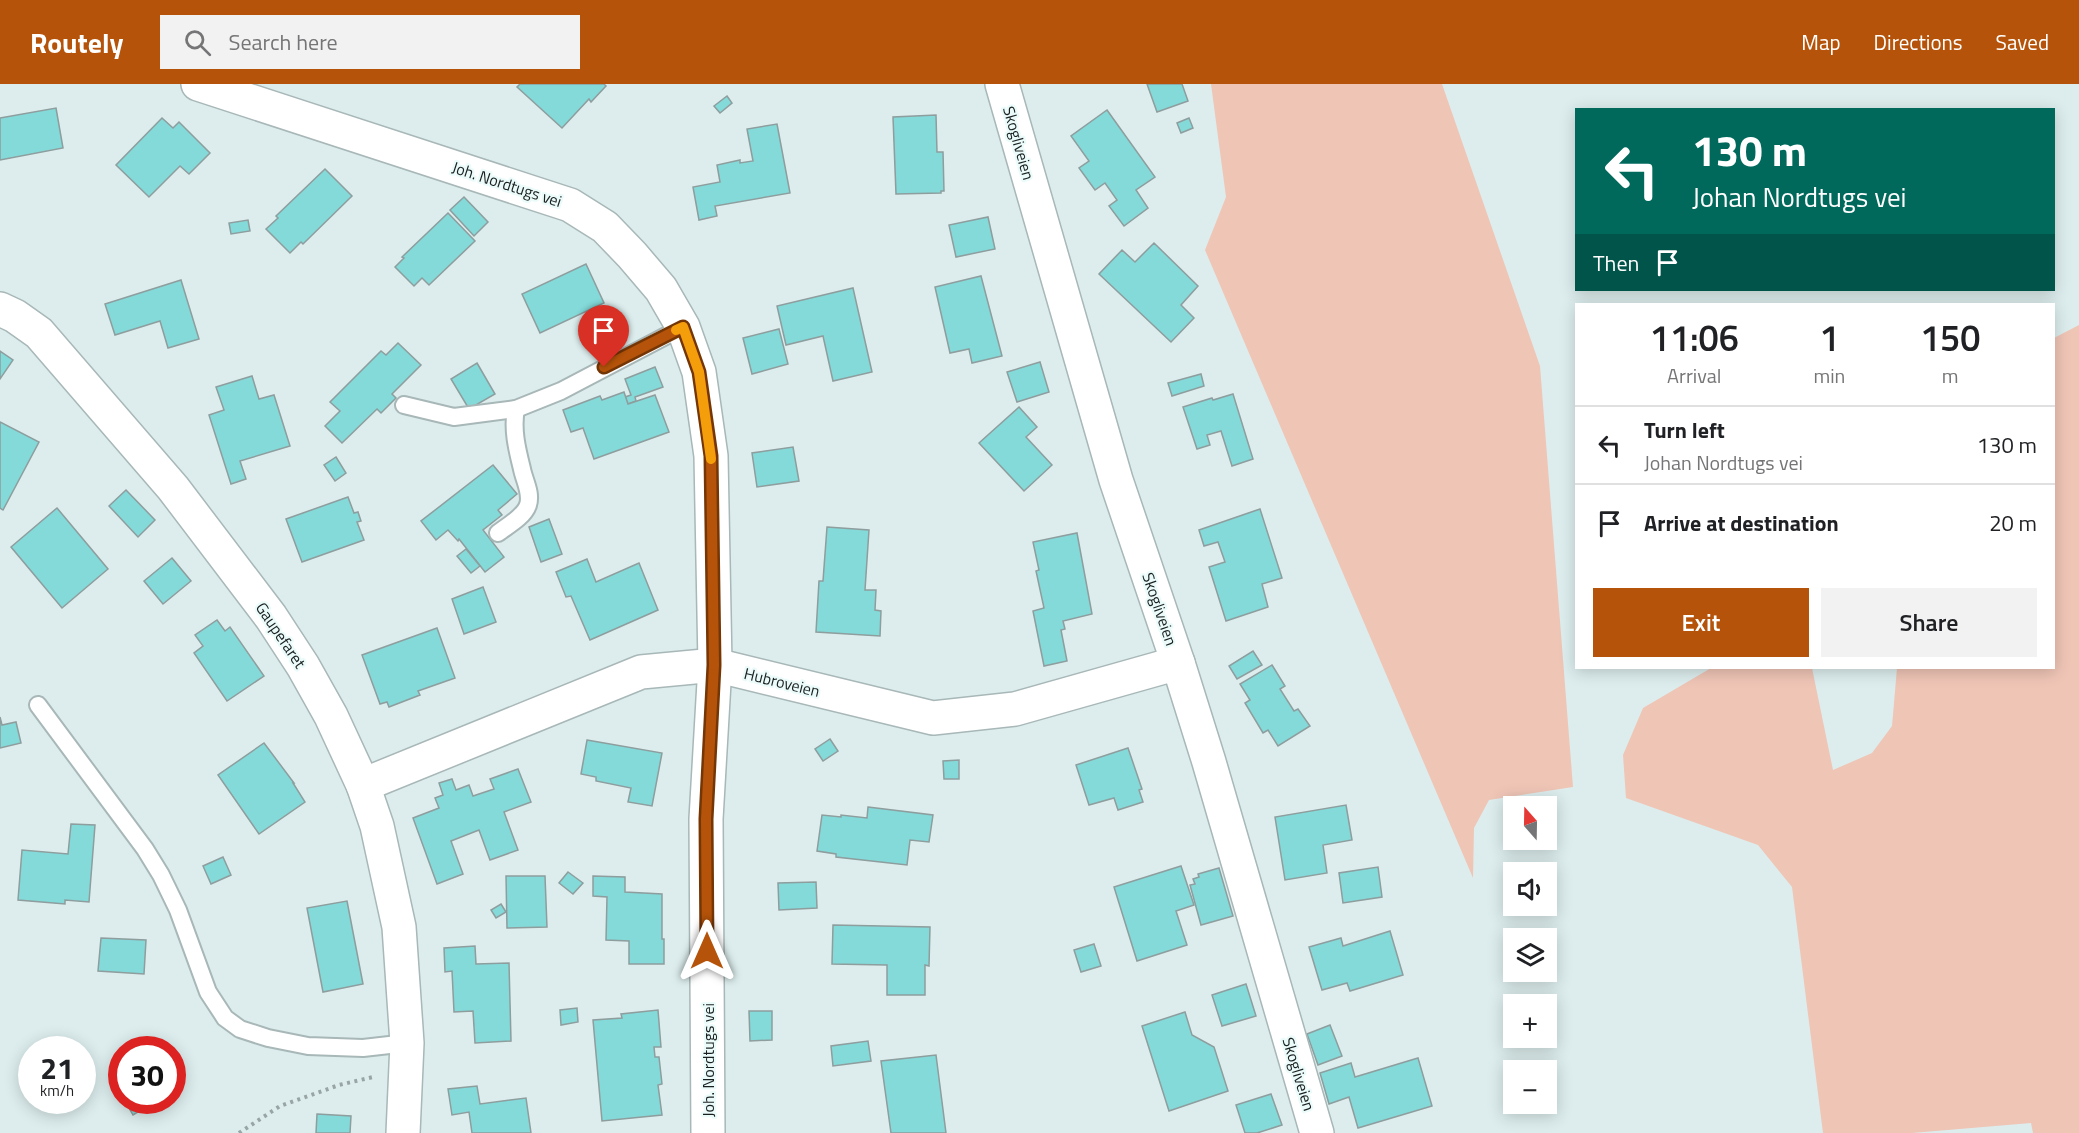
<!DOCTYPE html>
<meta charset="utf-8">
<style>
body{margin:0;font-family:"Titillium Web",sans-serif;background:#f2f2f2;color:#202124;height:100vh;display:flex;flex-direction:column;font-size:22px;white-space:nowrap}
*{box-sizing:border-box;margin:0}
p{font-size:20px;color:#757577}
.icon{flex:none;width:33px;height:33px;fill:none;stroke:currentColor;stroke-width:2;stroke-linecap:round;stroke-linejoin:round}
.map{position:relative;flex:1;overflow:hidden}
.side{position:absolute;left:1575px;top:219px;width:480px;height:366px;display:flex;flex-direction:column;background:#fff;border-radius:0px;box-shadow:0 3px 15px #0003}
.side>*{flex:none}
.hud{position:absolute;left:1575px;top:24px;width:480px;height:183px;border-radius:0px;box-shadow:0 3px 15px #0003;background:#00695c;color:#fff;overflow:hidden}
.needle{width:39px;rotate:340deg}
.controls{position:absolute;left:1503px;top:712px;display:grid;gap:12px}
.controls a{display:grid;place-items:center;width:54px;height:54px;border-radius:0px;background:#fff;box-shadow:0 3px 15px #0003;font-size:30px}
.speed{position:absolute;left:18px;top:952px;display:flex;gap:12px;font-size:30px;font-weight:700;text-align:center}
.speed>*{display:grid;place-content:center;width:78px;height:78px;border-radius:50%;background:#fff;box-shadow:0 3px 15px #0003;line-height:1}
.speed small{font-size:15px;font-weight:400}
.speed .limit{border:9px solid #d22;background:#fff;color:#111}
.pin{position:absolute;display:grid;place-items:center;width:51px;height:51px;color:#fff;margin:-62px -26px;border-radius:50% 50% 50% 0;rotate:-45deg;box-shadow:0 0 6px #0007}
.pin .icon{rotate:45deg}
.me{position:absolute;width:66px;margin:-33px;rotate:0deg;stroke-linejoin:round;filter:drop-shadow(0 0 4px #0008)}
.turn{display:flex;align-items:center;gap:21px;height:126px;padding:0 18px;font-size:27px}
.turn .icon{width:78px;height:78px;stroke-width:2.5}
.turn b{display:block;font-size:42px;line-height:51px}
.then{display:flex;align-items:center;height:57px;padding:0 18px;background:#0003;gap:12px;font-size:22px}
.eta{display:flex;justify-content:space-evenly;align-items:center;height:102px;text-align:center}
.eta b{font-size:36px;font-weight:600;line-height:42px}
.action{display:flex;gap:12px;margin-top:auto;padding:12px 18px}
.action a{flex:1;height:69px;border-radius:0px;background:#b45309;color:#fff;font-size:24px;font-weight:600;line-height:69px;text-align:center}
.action a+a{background:#f2f2f2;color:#202124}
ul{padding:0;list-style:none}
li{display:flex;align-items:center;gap:18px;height:78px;padding:0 18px;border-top:2px solid #e0e0e0}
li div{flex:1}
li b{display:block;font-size:22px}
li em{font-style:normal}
header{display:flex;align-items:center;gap:36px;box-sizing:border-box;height:84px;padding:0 30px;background:#b45309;color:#fff}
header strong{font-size:28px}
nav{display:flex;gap:33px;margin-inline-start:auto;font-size:21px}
.search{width:420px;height:54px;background:#f2f2f2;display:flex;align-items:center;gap:15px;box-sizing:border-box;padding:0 21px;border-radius:0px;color:#757577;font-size:22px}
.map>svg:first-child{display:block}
</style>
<header>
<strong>Routely</strong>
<div class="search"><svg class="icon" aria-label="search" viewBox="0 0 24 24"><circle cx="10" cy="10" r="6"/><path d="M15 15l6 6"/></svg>Search here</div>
<nav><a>Map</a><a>Directions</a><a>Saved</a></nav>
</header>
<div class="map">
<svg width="2079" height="1049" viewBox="0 0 2079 1049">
<rect width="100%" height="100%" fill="#ddeded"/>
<!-- green -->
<g fill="#efc5b6">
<path d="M1211,0H1442L1540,282L1573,703L1489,716L1474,744L1473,794L1205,166L1226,113Z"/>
<path d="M2079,241V1049H2033L2031,1039L1912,1049H1823L1792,803L1758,761L1626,714L1623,671L1643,624L1711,584H1812L1833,686L1872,669L1892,642L1897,584H2054V254Z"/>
</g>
<!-- building -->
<g fill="#83dad9" stroke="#8e9d9d" stroke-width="1.5">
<path d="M520,0H604L606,2L591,18L589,15L562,44L517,3Z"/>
<path d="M1147,0H1182L1188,17L1157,28Z"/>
<path d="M727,12L732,19L720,29L714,22Z"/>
<path d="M56,24L63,64L0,76V34Z"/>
<path d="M1107,26L1155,93L1136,106L1148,124L1124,142L1109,122L1117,116L1105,99L1095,106L1079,84L1089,77L1071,52Z"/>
<path d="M936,31L937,68H943L944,107H941V109L896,110L893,33Z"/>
<path d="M162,34L173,44L179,38L210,69L189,90L180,82L149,113L116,81Z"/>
<path d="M1189,34L1193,44L1181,49L1177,39Z"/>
<path d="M777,40L790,109L715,122L717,132L699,136L693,103L720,98L717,81L740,76V79L753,77L747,45Z"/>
<path d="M325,85L352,112L303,160L301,158L290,169L266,145L278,134L276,132Z"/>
<path d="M464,113L488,138L474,152L450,126Z"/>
<path d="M448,129L475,157L429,201L422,194L414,202L395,183L404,174L402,173Z"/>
<path d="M988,133L995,165L956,173L949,141Z"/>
<path d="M248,136L250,147L231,150L229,139Z"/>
<path d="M1154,159L1198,202L1181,221L1194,234L1171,258L1099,190L1122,166L1135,178Z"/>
<path d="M586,180L604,219L540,249L522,210Z"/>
<path d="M981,192L1002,272L972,279L969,265L950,269L935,203Z"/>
<path d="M181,196L199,255L168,264L160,237L115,251L105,220Z"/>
<path d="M853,204L872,288L833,297L823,252L786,261L777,222Z"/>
<path d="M779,245L788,280L752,290L743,254Z"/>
<path d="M398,259L421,281L392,310L396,314L381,329L377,325L342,359L325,342L340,327L330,318L381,267L386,271Z"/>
<path d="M0,267L13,276L0,295Z"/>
<path d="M1040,278L1049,308L1017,318L1007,288Z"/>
<path d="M477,279L495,310L469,325L451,295Z"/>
<path d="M655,283L663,303L635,313L636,317L628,320L625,313L631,311L625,295Z"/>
<path d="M1201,290L1204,302L1172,312L1168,299Z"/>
<path d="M252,292L259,315L274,311L290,362L240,377L246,395L231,400L209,331L224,326L216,303Z"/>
<path d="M624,308L628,320L655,311L669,348L594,375L583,344L571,348L563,326L600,312L602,316Z"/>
<path d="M1233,310L1253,375L1232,382L1221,347L1207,351L1210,361L1197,365L1183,323L1212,314L1213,316Z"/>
<path d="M1019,323L1037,343L1026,353L1052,381L1024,407L979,359Z"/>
<path d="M0,338L39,358L3,426L0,424Z"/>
<path d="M793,363L799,397L757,403L752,369Z"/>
<path d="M336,373L346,389L335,397L324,381Z"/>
<path d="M493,381L517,410L498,426L502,431L483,446L504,473L485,488L459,455L458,457L448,446L436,456L421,437Z"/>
<path d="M126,406L155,436L138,453L109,422Z"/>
<path d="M348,413L354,429L358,428L361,437L357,438L364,456L302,478L286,435Z"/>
<path d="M57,424L108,485L62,524L11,463Z"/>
<path d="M1260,425L1282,494L1262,500L1268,523L1226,537L1209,483L1225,478L1218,458L1204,462L1199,446Z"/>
<path d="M549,435L562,470L541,478L529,443Z"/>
<path d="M827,443L869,446L865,506H876L875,526L881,527L880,552L816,548L819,497H823Z"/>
<path d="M1077,449L1092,530L1063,537L1065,545L1061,546L1067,577L1044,582L1033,527L1044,524L1036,487L1039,486L1033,458Z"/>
<path d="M466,465L480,482L471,489L457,472Z"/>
<path d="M172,474L191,497L163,520L144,497Z"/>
<path d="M587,475L596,498L639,479L658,526L590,556L571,512L566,513L556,488Z"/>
<path d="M483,503L496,538L464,550L452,515Z"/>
<path d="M217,536L225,547L230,543L264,592L227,617L194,569L203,562L195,551Z"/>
<path d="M437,544L455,594L418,607L420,611L389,623L387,618L380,620L362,571Z"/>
<path d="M1253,567L1262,581L1237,595L1229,582Z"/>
<path d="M1272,581L1285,602L1280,605L1294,627L1298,625L1310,642L1278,662L1268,646L1263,649L1245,619L1250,616L1240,600Z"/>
<path d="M0,633L2,641L16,638L21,659L0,664Z"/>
<path d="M830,655L838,667L823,677L815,665Z"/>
<path d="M587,656L662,669L652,722L628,718L631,704L596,697V693L581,690Z"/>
<path d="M264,659L294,699H293L305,718L259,750L218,691Z"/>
<path d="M1128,664L1142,705L1139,706L1143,718L1118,726L1114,714L1089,721L1076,681Z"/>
<path d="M959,676V695H944L943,677Z"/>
<path d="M518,685L531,718L504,728L518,766L490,776L479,746L451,757L463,790L437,800L413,734L439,724L435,714L443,711L439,699L452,695L456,706L469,701L473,712L494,705L490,695Z"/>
<path d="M1346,721L1352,756L1323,761L1327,789L1285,796L1275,733Z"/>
<path d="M868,723L933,731L929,758L910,756L907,781L836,773V770L817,767L822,731L841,733V731L867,734Z"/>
<path d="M71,740L95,741L89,818L65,816V820L18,816L22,766L68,770Z"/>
<path d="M223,773L231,791L211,800L203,782Z"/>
<path d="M1181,782L1194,821L1176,827L1187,861L1137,877L1114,803Z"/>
<path d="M1378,783L1382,813L1343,819L1339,789Z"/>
<path d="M1219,784L1233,832L1201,841L1190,801L1195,800L1193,795L1199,793L1198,790Z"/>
<path d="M568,788L583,799L573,810L559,799Z"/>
<path d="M506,792H545L547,843L507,844Z"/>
<path d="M593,792L625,793V808L662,810V855H664V880H629V857L606,856L607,813L593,812Z"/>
<path d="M816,798L817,824L779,826L778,799Z"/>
<path d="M347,817L363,900L323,908L307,824Z"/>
<path d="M501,820L506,828L496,834L491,826Z"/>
<path d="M833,841L930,843L929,882L925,881V911H887V881L832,880Z"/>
<path d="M1390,847L1403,891L1350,907L1347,899L1322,906L1309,863L1341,854L1343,862Z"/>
<path d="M101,854L146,856L144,890L98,887Z"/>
<path d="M1094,860L1101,882L1081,888L1074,866Z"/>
<path d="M475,862L476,880L509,879L511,957L475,959L473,927L454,928L452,887L445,888L444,864Z"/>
<path d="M1246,900L1256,932L1222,942L1212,911Z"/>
<path d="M577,924L578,938L561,941L560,926Z"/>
<path d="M658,926L661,963H654L655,973H659L662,1000L658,1001L662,1031L602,1037L593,936L622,934L621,930Z"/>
<path d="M749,927H772V956L750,957Z"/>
<path d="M1185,928L1192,951L1214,963L1228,1007L1169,1027L1142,942Z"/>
<path d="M1330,941L1342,972L1318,981L1307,950Z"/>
<path d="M868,957L871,977L833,982L831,962Z"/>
<path d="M936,971L946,1049H891L881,977Z"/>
<path d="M1418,974L1432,1022L1358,1044L1349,1013L1329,1020L1320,989L1351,979L1355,993Z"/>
<path d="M477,1002L480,1020L526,1014L531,1049H472L469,1028L452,1031L448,1005Z"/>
<path d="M1271,1010L1282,1041L1257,1049H1245L1236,1021Z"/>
<path d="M125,1017H149L151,1020L133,1031Z"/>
<path d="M317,1030L351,1032L350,1049H316Z"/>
</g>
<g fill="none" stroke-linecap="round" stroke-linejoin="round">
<defs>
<g id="lane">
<path d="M404,321L454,333L516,325L561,307L683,243"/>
<path d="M498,449C507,442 524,433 528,421C532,409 524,396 522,385C517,365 512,345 516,325"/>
<path d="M38,621L145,765L161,791L178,826L208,908L225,934L240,945L268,954L308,962L363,964L407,959"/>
</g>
<g id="street">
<path d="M198,0L570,121L605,143L632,171L661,205L683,243L699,288L711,372L715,581L706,735L708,1049"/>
<path d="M1002,0L1116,396L1178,579L1209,678L1317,1049"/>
<path d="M0,225L15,232L39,249L173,404L271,533L303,582L331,632L363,701L377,742L399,843L407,959L403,1049"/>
<path d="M363,701L641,588L715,581L933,634L1015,625L1178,579"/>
</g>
</defs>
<!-- lane casing -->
<use href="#lane" stroke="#a8b7b7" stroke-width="20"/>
<!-- street casing -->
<use href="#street" stroke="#a8b7b7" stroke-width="36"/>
<!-- path -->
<path stroke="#99a5a5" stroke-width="4" stroke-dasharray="3 4.5" stroke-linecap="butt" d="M239,1049L280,1022L339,1001L373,993"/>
<!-- lane -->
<use href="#lane" stroke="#fff" stroke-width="16"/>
<!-- street -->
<use href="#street" stroke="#fff" stroke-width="33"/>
</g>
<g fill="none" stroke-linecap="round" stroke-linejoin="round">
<defs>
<path id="route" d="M604,283L683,243L699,288L711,372L714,581L706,735L707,867"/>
</defs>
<!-- route casing -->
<use href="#route" stroke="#753606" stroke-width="15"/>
<!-- route -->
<use href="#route" stroke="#b45309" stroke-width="10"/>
<!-- slow -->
<path stroke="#f59e0b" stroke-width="10" d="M676,246L683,243L699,288L711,375"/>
</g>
<g text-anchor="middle" stroke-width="4.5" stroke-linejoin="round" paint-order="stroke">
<!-- street labels -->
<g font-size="16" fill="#191f1f" stroke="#ebfbfa">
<text transform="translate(1019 59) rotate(74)" y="6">Skogliveien</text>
<text transform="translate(507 100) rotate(18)" y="6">Joh. Nordtugs vei</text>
<text transform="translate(1160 525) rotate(71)" y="6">Skogliveien</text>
<text transform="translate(281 551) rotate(56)" y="6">Gaupefaret</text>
<text transform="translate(782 598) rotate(14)" y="6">Hubroveien</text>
<text transform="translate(708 976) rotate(-90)" y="6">Joh. Nordtugs vei</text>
<text transform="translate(1299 990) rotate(73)" y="6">Skogliveien</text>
</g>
</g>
</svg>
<div class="controls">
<a><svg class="needle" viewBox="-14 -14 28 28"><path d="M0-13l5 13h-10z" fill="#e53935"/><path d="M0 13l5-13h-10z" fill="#757577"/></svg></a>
<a><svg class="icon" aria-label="sound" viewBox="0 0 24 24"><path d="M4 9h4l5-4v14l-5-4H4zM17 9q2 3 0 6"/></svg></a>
<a><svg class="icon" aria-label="layers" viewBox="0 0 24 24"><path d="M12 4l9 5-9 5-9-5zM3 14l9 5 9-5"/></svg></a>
<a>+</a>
<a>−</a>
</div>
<div class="speed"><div>21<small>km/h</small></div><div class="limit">30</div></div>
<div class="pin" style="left:604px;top:283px;background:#d93025"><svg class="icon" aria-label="arrive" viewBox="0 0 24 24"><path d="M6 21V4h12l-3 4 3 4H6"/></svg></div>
<svg class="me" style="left:707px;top:867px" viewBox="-20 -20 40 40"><path d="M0-17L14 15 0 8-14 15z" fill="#b45309" stroke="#fff" stroke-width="4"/></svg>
<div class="hud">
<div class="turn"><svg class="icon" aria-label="left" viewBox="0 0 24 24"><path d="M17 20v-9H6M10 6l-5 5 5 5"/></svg><div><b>130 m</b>Johan Nordtugs vei</div></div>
<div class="then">Then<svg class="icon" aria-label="arrive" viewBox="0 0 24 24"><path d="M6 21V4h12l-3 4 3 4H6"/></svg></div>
</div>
<section class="side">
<div class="eta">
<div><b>11:06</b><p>Arrival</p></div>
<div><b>1</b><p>min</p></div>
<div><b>150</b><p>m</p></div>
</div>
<ul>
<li><svg class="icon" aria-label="left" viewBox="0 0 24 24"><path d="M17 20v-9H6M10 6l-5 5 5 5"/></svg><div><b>Turn left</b><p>Johan Nordtugs vei</p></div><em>130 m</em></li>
<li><svg class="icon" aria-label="arrive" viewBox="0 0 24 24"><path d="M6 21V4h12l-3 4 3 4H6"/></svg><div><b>Arrive at destination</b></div><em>20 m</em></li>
</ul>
<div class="action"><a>Exit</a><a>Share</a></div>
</section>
</div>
